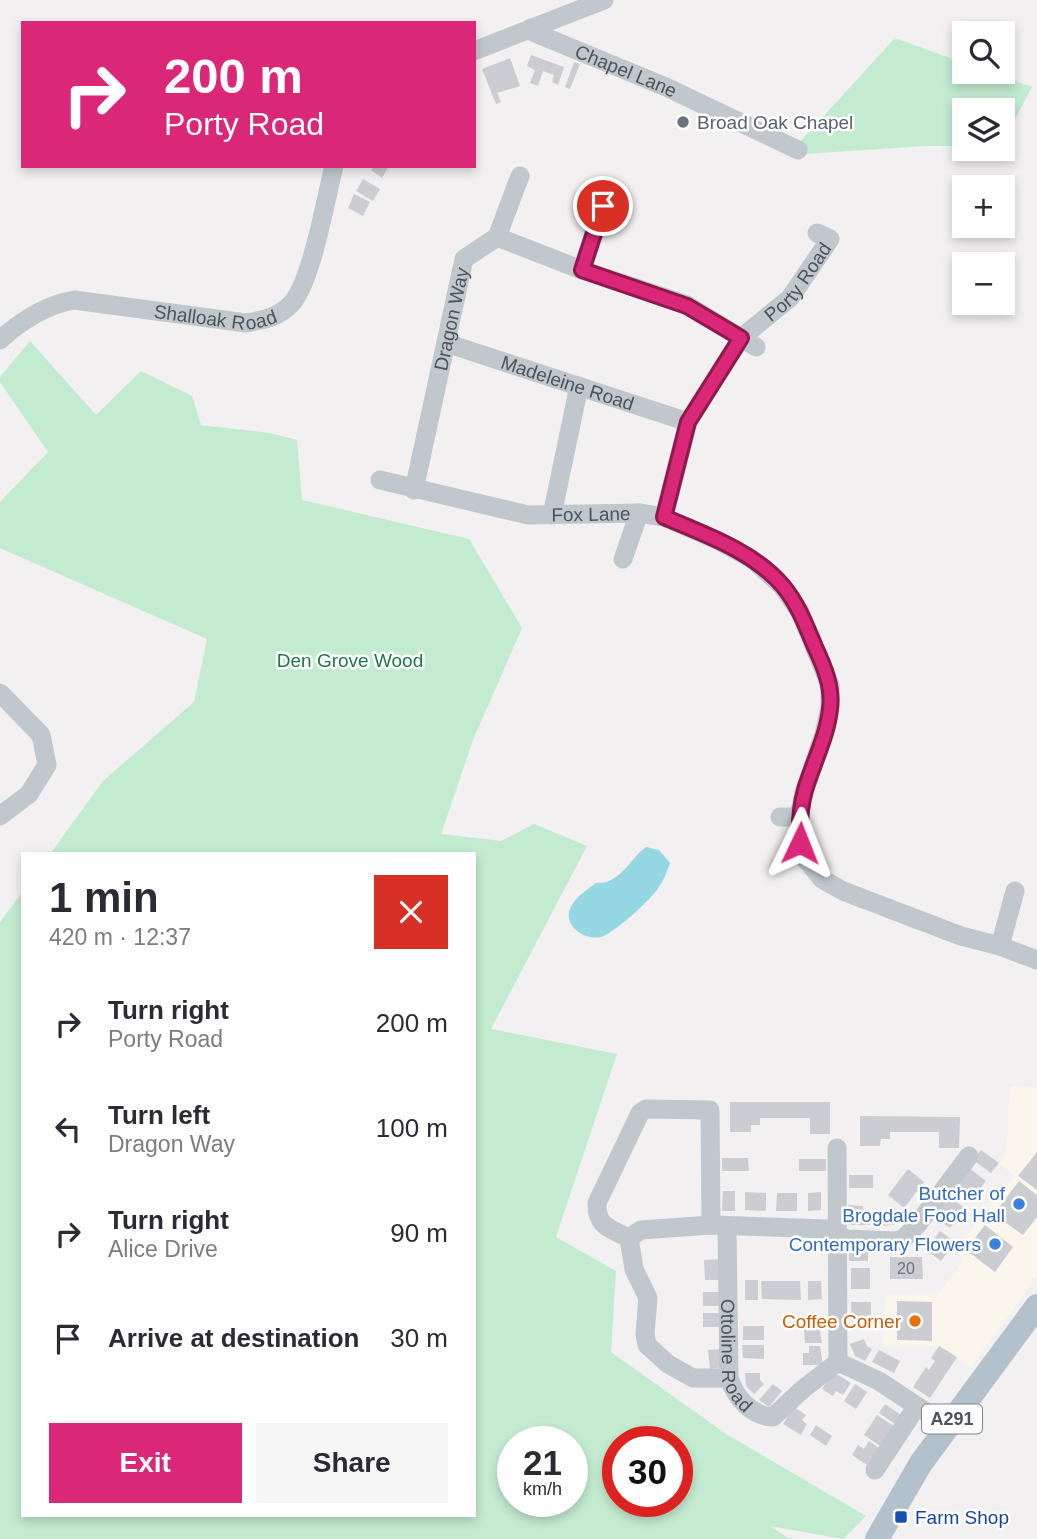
<!DOCTYPE html>
<meta charset="utf-8">
<style>
body{margin:0;font-family:Arial,sans-serif;background:#f7f7f7;color:#2b2b33;height:100vh;display:flex;flex-direction:column;font-size:26px;white-space:nowrap}
*{box-sizing:border-box;margin:0}
p{font-size:23px;color:#7c7c81}
.icon{flex:none;width:38px;height:38px;fill:none;stroke:currentColor;stroke-width:2;stroke-linecap:round;stroke-linejoin:round}
.map{position:relative;flex:1;overflow:hidden}
.side{position:absolute;left:21px;top:852px;width:455px;height:665px;display:flex;flex-direction:column;background:#fff;border-radius:0px;box-shadow:0 4px 10px #0003}
.side>*{flex:none}
.guide{position:absolute;left:21px;top:21px;width:455px;height:147px;border-radius:0px;box-shadow:0 4px 10px #0003;background:#db2777;color:#fff;overflow:hidden}
.tools{position:absolute;left:952px;top:21px;display:grid;gap:14px}
.tools a{display:grid;place-items:center;width:63px;height:63px;border-radius:0px;background:#fff;box-shadow:0 4px 10px #0003;font-size:35px}
.speed{position:absolute;left:497px;top:1426px;display:flex;gap:14px;font-size:35px;font-weight:700;text-align:center}
.speed>*{display:grid;place-content:center;width:91px;height:91px;border-radius:50%;background:#fff;box-shadow:0 4px 10px #0003;line-height:1}
.speed small{font-size:18px;font-weight:400}
.speed .limit{border:10px solid #d22;background:#fff;color:#111}
.pin{position:absolute;display:grid;place-items:center;width:60px;height:60px;color:#fff;margin:-30px;border:4px solid #fff;border-radius:50%;box-shadow:0 2px 7px #0007}
.me{position:absolute;width:77px;margin:-38px;rotate:2deg;stroke-linejoin:round;filter:drop-shadow(0 0 5px #0008)}
.turn{display:flex;align-items:center;gap:24px;height:147px;padding:0 28px;font-size:32px}
.turn .icon{width:91px;height:91px;stroke-width:2.5}
.turn b{display:block;font-size:49px;line-height:60px}
.round{display:grid;place-items:center;flex:none;width:74px;height:74px;border-radius:0px;background:#f7f7f7}
.summary{display:flex;align-items:center;justify-content:space-between;height:119px;padding:0 28px}
h1{font-size:42px;font-weight:700;line-height:52px}
.action{display:flex;gap:14px;margin-top:auto;padding:14px 28px}
.action a{flex:1;height:80px;border-radius:0px;background:#db2777;color:#fff;font-size:28px;font-weight:700;line-height:80px;text-align:center}
.action a+a{background:#f7f7f7;color:#2b2b33}
ul{padding:0;list-style:none}
li{display:flex;align-items:center;gap:21px;height:105px;padding:0 28px}
li div{flex:1}
li b{display:block;font-size:26px}
li em{font-style:normal}
.map>svg:first-child{display:block}
</style>
<div class="map">
<svg width="1037" height="1539" viewBox="0 0 1037 1539">
<rect width="100%" height="100%" fill="#f2f0f0"/>
<!-- commercial -->
<path fill="#fbf6ec" d="M1010,1086L1037,1088V1276L971,1367L939,1346H883L886,1295L939,1294L963,1261L957,1248L1015,1176L999,1163L1006,1154Z"/>
<!-- green -->
<g fill="#c3ebd0" fill-rule="evenodd">
<path d="M895,38L964,63V72H989L1032,87L1003,142V110H964V146H926L788,155Z"/>
<path d="M30,341L96,415L141,371L192,396L201,425L270,433L297,440L302,500L469,539L522,628L473,740L441,834L501,841L534,824L587,846L491,1029L617,1054L556,1237L616,1271L611,1352L726,1434L866,1516L843,1539L770,1526L788,1538L796,1539H0V922L23,891V1516H474V854H50L103,781L194,702L207,639L0,548V502L48,452L0,382V377ZM572,1442V1502H513V1442ZM618,1442H677V1502H618Z"/>
</g>
<!-- water -->
<path fill="#95d8e4" d="M646,847L659,850L670,863C667,871 664,880 659,887C651,900 614,933 601,937C583,941 560,923 572,905C577,896 588,889 596,883C619,885 630,859 646,847Z"/>
<!-- building -->
<g fill="#cbcdd2">
<path d="M531,55L564,67L558,85L552,82L554,75L543,71L538,86L530,83L535,70L527,66Z"/>
<path d="M510,58L520,86L497,93L501,102L496,104L482,69Z"/>
<path d="M574,62L580,64L570,89L565,87Z"/>
<path d="M374,166H389L382,178L371,170Z"/>
<path d="M363,179L380,189L373,201L356,191Z"/>
<path d="M354,194L370,202L363,216L348,208Z"/>
<path d="M730,1102H830V1134H810V1118H760V1125H751V1132H730Z"/>
<path d="M860,1116L960,1117L959,1148H939V1132H890V1139H881L880,1146H860Z"/>
<path d="M981,1150L999,1163L991,1173L973,1160Z"/>
<path d="M1037,1152V1190L1018,1176Z"/>
<path d="M722,1158H748L749,1171H722Z"/>
<rect x="799" y="1159" width="27" height="12"/>
<path d="M969,1168L986,1181L971,1201L954,1189Z"/>
<path d="M908,1169L924,1182L904,1208L888,1195Z"/>
<rect x="849" y="1175" width="24" height="13"/>
<path d="M1019,1181L1037,1195V1217L1023,1235L994,1214Z"/>
<path d="M723,1191H735V1211H722Z"/>
<path d="M745,1192L766,1193V1211L745,1210Z"/>
<path d="M821,1192V1210L808,1211V1193Z"/>
<path d="M777,1193H797V1211H776Z"/>
<path d="M948,1196L965,1208L950,1228L933,1216Z"/>
<path d="M848,1205L863,1206V1211L870,1212V1225H848Z"/>
<path d="M892,1206L901,1214L894,1225L882,1226V1212H887Z"/>
<path d="M985,1225L1013,1247L995,1272L966,1250Z"/>
<path d="M940,1231L955,1242L941,1261L926,1250Z"/>
<path d="M849,1248L868,1249V1261H849Z"/>
<path d="M890,1257H922L923,1279H890Z"/>
<path d="M723,1259L724,1280H705L704,1260Z"/>
<rect x="851" y="1268" width="19" height="21"/>
<rect x="745" y="1280" width="13" height="20"/>
<path d="M761,1281H800L801,1300L762,1299Z"/>
<path d="M808,1281H821L822,1299L808,1300Z"/>
<path d="M703,1292H722L723,1306H703Z"/>
<path d="M897,1301L932,1302V1341L897,1340Z"/>
<path d="M851,1302H871V1323H852Z"/>
<rect x="703" y="1313" width="20" height="14"/>
<rect x="743" y="1326" width="21" height="14"/>
<path d="M804,1326H819L822,1343H805Z"/>
<path d="M864,1339L867,1346L872,1349L865,1361L855,1356L850,1344Z"/>
<path d="M742,1345H764V1359L743,1358Z"/>
<path d="M809,1346H820L823,1365H803V1353H809Z"/>
<path d="M939,1346L957,1357L930,1398L913,1387L926,1367L929,1370L935,1361L931,1358Z"/>
<path d="M722,1349L723,1367L710,1369L708,1350Z"/>
<path d="M879,1350L900,1361L894,1373L872,1362Z"/>
<path d="M833,1372L851,1383L843,1395L836,1391L833,1396L822,1389Z"/>
<path d="M745,1373H760V1380L764,1384L754,1394L746,1386Z"/>
<path d="M773,1384L782,1391L769,1407L759,1400Z"/>
<path d="M855,1384L867,1392L856,1409L844,1401Z"/>
<path d="M885,1404L901,1415L895,1424L879,1413Z"/>
<path d="M794,1407L806,1415L802,1420L807,1424L801,1435L783,1424Z"/>
<path d="M877,1415L894,1426L880,1446L864,1435Z"/>
<path d="M816,1425L832,1436L826,1446L810,1435Z"/>
<path d="M869,1441L879,1448L867,1465L852,1455L858,1445L864,1449Z"/>
</g>
<g fill="none" stroke-linecap="round" stroke-linejoin="round">
<!-- minor -->
<g stroke="#c0c8cd" stroke-width="19">
<path id="s1" d="M531,28L535,33L666,87L798,150"/>
<path d="M474,51L604,0"/>
<path d="M497,237L520,176"/>
<path d="M582,270L603,206"/>
<path id="s2" d="M0,340C22,320 45,305 74,300L246,323C263,320 277,318 290,305C311,286 326,197 334,166"/>
<path id="s3" d="M446,343L688,422"/>
<path id="s4" d="M380,480L528,515L639,513L664,517L717,540L752,559L782,586L800,612L830,685V707L824,734L804,792L799,817L800,843L807,861L822,879L843,891L961,936L1000,946L1037,960"/>
<path id="s5" d="M414,490L464,259L497,237L582,270L687,305L756,347"/>
<path d="M552,515L579,386"/>
<path id="s6" d="M664,517L688,422L741,338L790,298L830,239L817,233"/>
<path d="M623,559L639,513"/>
<path d="M0,693L41,735L47,765L29,794L0,816"/>
<path d="M780,817H799"/>
<path d="M1000,946L1015,891"/>
<path d="M837,1148L838,1362L879,1381L947,1426"/>
<path id="s7" d="M727,1227L729,1378C736,1398 751,1416 773,1417L803,1389L838,1362"/>
<path d="M629,1238L641,1230L711,1225L827,1229L846,1239L895,1241L903,1239L917,1225L969,1156"/>
<path d="M629,1238C610,1229 596,1226 597,1203L640,1113L646,1109L710,1110L711,1225"/>
<path d="M629,1238L634,1269L648,1298L645,1334L647,1345L668,1364L693,1378H729"/>
<path d="M875,1470L917,1406"/>
</g>
<!-- major -->
<path stroke="#b3c1cc" stroke-width="24" d="M877,1539L921,1463L1037,1306"/>
</g>
<g fill="none" stroke-linecap="round" stroke-linejoin="round">
<defs>
<path id="route" d="M603,206L582,270L687,306L741,338L688,422L664,517C706,535 753,551 783,586C798,604 806,626 815,647C824,666 833,687 830,709C827,737 813,763 805,790C800,808 799,824 800,843"/>
</defs>
<!-- route casing -->
<use href="#route" stroke="#8e194d" stroke-width="18"/>
<!-- route -->
<use href="#route" stroke="#db2777" stroke-width="12"/>
</g>
<!-- markers -->
<circle fill="#6b7280" stroke="#fff" stroke-width="2.5" cx="683" cy="122" r="7"/>
<g fill="#3f7fe0" stroke="#fff" stroke-width="2.5">
<circle cx="1019" cy="1204" r="7"/>
<circle cx="995" cy="1244" r="7"/>
</g>
<circle fill="#e8710a" stroke="#fff" stroke-width="2.5" cx="915" cy="1321" r="7"/>
<rect fill="#1a4fb4" stroke="#fff" stroke-width="2.5" x="894" y="1510" width="14" height="14" rx="3.5"/>
<g text-anchor="middle" stroke-width="5" stroke-linejoin="round" paint-order="stroke">
<!-- number labels -->
<g font-size="16" fill="#6a727a">
<text x="906" y="1274">20</text>
</g>
<!-- shield labels -->
<rect fill="#fff" stroke="#80878d" stroke-width="2" x="922" y="1404.5" width="60" height="29" rx="5"/>
<g font-size="18" font-weight="bold" fill="#4a545c">
<text x="952" y="1425">A291</text>
</g>
<!-- street labels -->
<g font-size="19" fill="#4a545c" stroke="#fff">
<text dy="7" stroke="none"><textPath href="#s1" startOffset="105">Chapel Lane</textPath></text>
<text dy="7" stroke="none"><textPath href="#s6" startOffset="278">Porty Road</textPath></text>
<text dy="7" stroke="none"><textPath href="#s2" startOffset="228">Shalloak Road</textPath></text>
<text dy="7" stroke="none"><textPath href="#s5" startOffset="175">Dragon Way</textPath></text>
<text dy="7" stroke="none"><textPath href="#s3" startOffset="128">Madeleine Road</textPath></text>
<text dy="7" stroke="none"><textPath href="#s4" startOffset="215">Fox Lane</textPath></text>
<text dy="7" stroke="none"><textPath href="#s7" startOffset="130">Ottoline Road</textPath></text>
</g>
<!-- worship labels -->
<g font-size="19" fill="#5b616d" stroke="#fff" text-anchor="start">
<text x="697" y="129">Broad Oak Chapel</text>
</g>
<!-- park labels -->
<g font-size="19" fill="#207847" stroke="#fff">
<text x="350" y="667">Den Grove Wood</text>
</g>
<!-- shop labels -->
<g font-size="19" fill="#366cbe" stroke="#fff" text-anchor="end">
<text x="1005" y="1200">Butcher of<tspan x="1005" dy="22">Brogdale Food Hall</tspan></text>
<text x="981" y="1251">Contemporary Flowers</text>
</g>
<!-- food labels -->
<g font-size="19" fill="#c56008" stroke="#fff" text-anchor="end">
<text x="901" y="1328">Coffee Corner</text>
</g>
<!-- transit labels -->
<g font-size="19" fill="#164399" stroke="#fff" text-anchor="start">
<text x="915" y="1524">Farm Shop</text>
</g>
</g>
</svg>
<div class="tools">
<a><svg class="icon" aria-label="search" viewBox="0 0 24 24"><circle cx="10" cy="10" r="6"/><path d="M15 15l6 6"/></svg></a>
<a><svg class="icon" aria-label="layers" viewBox="0 0 24 24"><path d="M12 4l9 5-9 5-9-5zM3 14l9 5 9-5"/></svg></a>
<a>+</a>
<a>−</a>
</div>
<div class="speed"><div>21<small>km/h</small></div><div class="limit">30</div></div>
<div class="pin" style="left:603px;top:206px;background:#d93025"><svg class="icon" aria-label="arrive" viewBox="0 0 24 24"><path d="M6 21V4h12l-3 4 3 4H6"/></svg></div>
<svg class="me" style="left:800px;top:843px" viewBox="-20 -20 40 40"><path d="M0-17L14 15 0 8-14 15z" fill="#db2777" stroke="#fff" stroke-width="4"/></svg>
<div class="guide">
<div class="turn"><svg class="icon" aria-label="right" viewBox="0 0 24 24"><path d="M7 20v-9h11M14 6l5 5-5 5"/></svg><div><b>200 m</b>Porty Road</div></div>
</div>
<section class="side">
<div class="summary"><div><h1>1 min</h1><p>420 m · 12:37</p></div><a class="round" style="background:#d93025;color:#fff"><svg class="icon" aria-label="close" viewBox="0 0 24 24"><path d="M6 6l12 12M18 6L6 18"/></svg></a></div>
<ul>
<li><svg class="icon" aria-label="right" viewBox="0 0 24 24"><path d="M7 20v-9h11M14 6l5 5-5 5"/></svg><div><b>Turn right</b><p>Porty Road</p></div><em>200 m</em></li>
<li><svg class="icon" aria-label="left" viewBox="0 0 24 24"><path d="M17 20v-9H6M10 6l-5 5 5 5"/></svg><div><b>Turn left</b><p>Dragon Way</p></div><em>100 m</em></li>
<li><svg class="icon" aria-label="right" viewBox="0 0 24 24"><path d="M7 20v-9h11M14 6l5 5-5 5"/></svg><div><b>Turn right</b><p>Alice Drive</p></div><em>90 m</em></li>
<li><svg class="icon" aria-label="arrive" viewBox="0 0 24 24"><path d="M6 21V4h12l-3 4 3 4H6"/></svg><div><b>Arrive at destination</b></div><em>30 m</em></li>
</ul>
<div class="action"><a>Exit</a><a>Share</a></div>
</section>
</div>
